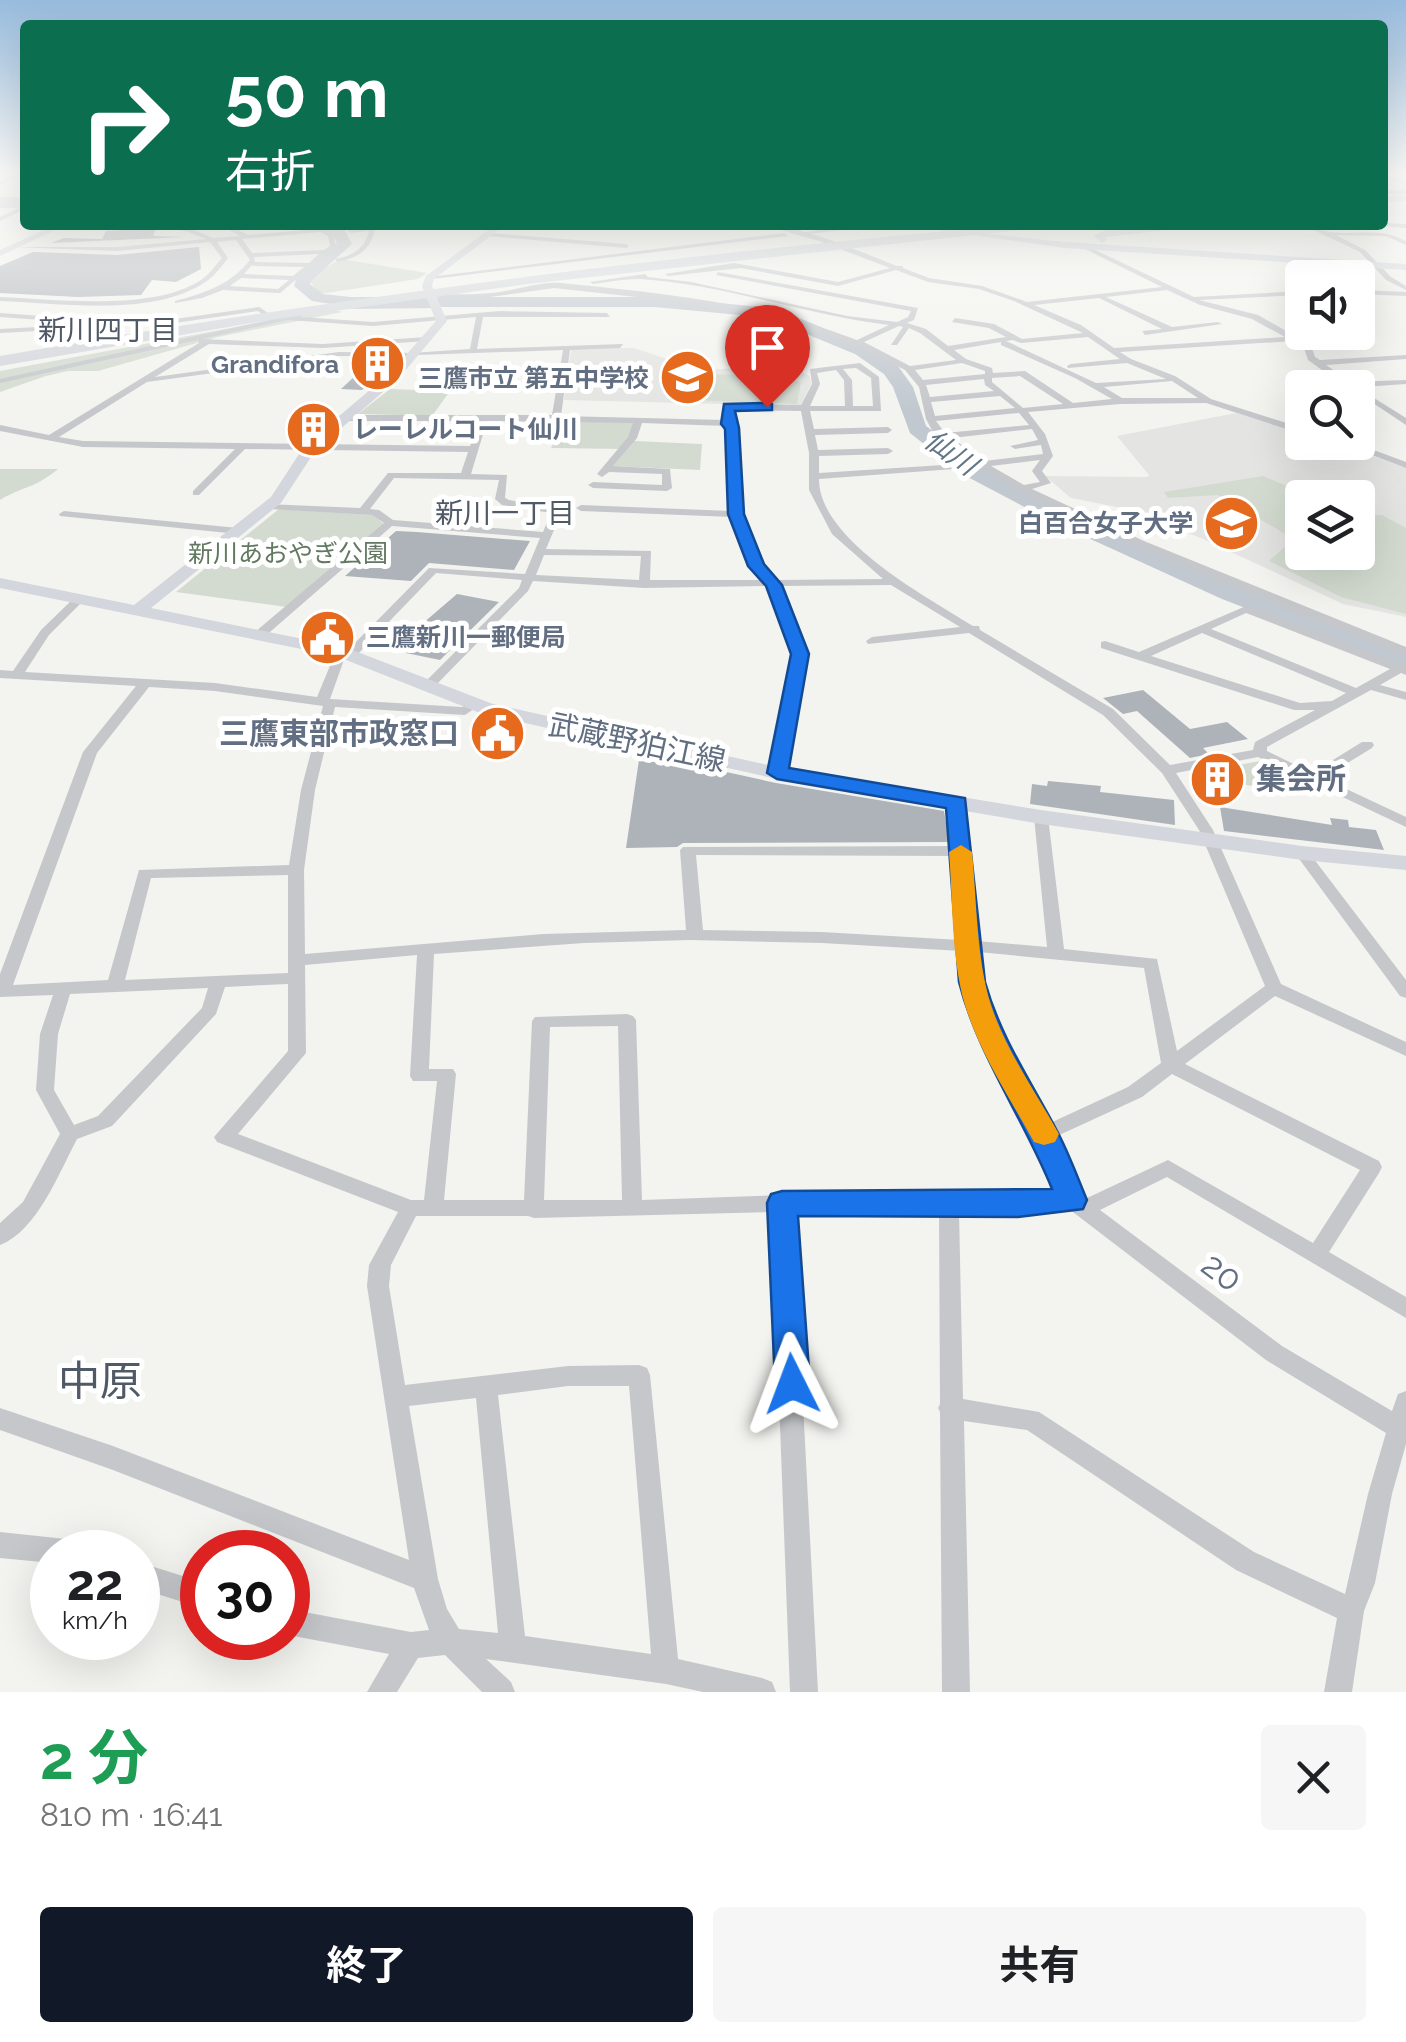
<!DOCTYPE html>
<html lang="ja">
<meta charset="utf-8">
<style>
body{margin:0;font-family:Raleway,"Noto Sans JP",sans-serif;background:#f6f6f6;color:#202124;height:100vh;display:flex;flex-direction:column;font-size:38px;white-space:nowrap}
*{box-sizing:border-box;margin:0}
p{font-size:32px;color:#757577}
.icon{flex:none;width:55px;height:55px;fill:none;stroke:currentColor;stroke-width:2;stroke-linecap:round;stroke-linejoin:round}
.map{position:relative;height:1692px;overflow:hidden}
.details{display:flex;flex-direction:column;background:#fff;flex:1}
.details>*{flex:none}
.guide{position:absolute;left:20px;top:20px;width:1368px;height:210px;border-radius:10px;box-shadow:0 10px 40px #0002;background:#0b6e4f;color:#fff;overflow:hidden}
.controls{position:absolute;left:1285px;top:260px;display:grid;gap:20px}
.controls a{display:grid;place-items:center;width:90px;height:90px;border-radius:10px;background:#fff;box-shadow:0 10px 40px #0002;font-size:50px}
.speed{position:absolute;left:30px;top:1530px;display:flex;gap:20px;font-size:50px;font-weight:700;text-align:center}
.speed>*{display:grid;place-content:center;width:130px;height:130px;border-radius:50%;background:#fff;box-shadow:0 10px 40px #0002;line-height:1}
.speed small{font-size:25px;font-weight:400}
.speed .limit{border:15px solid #d22;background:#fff;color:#111}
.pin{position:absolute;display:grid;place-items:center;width:85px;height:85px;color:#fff;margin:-102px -42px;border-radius:50% 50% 50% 0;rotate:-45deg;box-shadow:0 0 10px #0007}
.pin .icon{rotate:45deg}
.me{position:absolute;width:110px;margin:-55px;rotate:357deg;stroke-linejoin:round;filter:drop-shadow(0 0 8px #0008)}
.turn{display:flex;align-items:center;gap:35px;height:210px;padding:0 40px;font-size:45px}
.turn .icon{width:130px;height:130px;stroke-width:2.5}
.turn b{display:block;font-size:70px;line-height:85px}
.round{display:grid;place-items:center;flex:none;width:105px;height:105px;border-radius:10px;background:#f6f6f6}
.summary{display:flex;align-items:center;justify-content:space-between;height:170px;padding:0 40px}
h1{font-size:60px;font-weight:700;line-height:75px;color:#1e9e55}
.primary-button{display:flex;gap:20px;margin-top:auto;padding:20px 40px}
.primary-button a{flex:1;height:115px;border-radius:10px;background:#111827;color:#fff;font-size:40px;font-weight:700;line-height:115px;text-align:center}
.primary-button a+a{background:#f6f6f6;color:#202124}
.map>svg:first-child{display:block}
</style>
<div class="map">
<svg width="1406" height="1692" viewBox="0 0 1406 1692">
<rect width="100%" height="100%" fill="#f3f4ef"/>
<!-- built -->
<g fill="#e4e4e3" fill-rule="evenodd">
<path d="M577,348H634L700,370L789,366L810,376L811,384L800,406L564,400L571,350Z"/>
<path d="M1236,413L1302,432V442L1337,443L1406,468V617L1343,604L1201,538L1122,508L1071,498L1045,476L1147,477L1149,475L1117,436ZM1302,498H1358V552H1302Z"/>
</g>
<!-- green -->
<g fill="#d3dbd0">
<path d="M341,259L427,273L418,279L320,294L307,278Z"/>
<path d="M333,309L342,312L218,337L98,371H68L46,376L0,392V371Z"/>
<path d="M698,374L796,376V381L801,382L797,404L689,400Z"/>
<path d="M390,389L450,391L432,416L358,414Z"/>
<path d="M565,420L633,422L636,423L621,449L551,448Z"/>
<path d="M634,441L702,444L700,470L613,466Z"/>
<path d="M0,469H58C34,489 23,486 0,500Z"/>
<path d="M1263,476L1314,497L1302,498V552H1358V515H1382L1406,528V614L1341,597L1269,561L1294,539L1218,495L1168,498L1164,492Z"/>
<path d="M279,509L373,515L384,524L287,607L176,592Z"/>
<path d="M1265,760L1331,793L1246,785L1228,767Z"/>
</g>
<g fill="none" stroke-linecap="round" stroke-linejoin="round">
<!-- river -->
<g fill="#c1c8cf" fill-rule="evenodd">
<rect x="0" y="200" width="25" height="8"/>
<path d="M316,225L344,229L352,244L311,281L310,284L323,294L351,297H655L751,306L799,318L867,346L898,366L913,387L926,426L978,464L1067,511L1240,587L1406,651V670L1222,599L1051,521L962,474L910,433L893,387L884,374L855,354L787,326L750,316L655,307H351L312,301L294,286L297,276L337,243L333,235Z"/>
</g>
</g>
<!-- building -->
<g fill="#aeb3b9">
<path d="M156,228L153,236L185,237L51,243L64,238L102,239L106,231Z"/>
<path d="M199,247L201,269L176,282L152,280L141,295L78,297L0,293V266L33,252L117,255Z"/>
<path d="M372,360H393L362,390L341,389Z"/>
<path d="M396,531L417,532L530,541L514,570L429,563L411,581L345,576Z"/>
<path d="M457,594L499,602L440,660L401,652L423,631L415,630Z"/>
<path d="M1143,690L1190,729L1227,722L1248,739L1203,748L1209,754L1190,758L1137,711L1123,714L1103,698Z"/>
<path d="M640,753L776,783L944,811L949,842L683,843L677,847L626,848Z"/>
<path d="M1224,767L1240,782L1208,789L1193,775Z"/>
<path d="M1048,781L1101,786L1100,792L1174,800L1175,825L1030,804L1032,784L1047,786Z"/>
<path d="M1220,807L1332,825L1330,818L1348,820L1349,827L1376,830L1384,850L1224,831Z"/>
</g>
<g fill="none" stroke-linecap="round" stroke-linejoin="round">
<!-- street -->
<g fill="#c5c7cb" fill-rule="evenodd">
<path d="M17,174H24L0,185V181Z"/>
<path d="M1382,175L1406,180V184L1382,178Z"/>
<rect x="1382" y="190" width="24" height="4"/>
<rect x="0" y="197" width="25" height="4"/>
<path d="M25,205V209L0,221V217Z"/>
<path d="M1382,223L1406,224V228L1372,225Z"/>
<path d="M36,225H76L73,227Z"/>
<path d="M159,225L190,228L213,238L240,236L221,225H228L248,235L314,229L312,227L315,225L333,234L336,246L280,293L223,290L202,298L175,303V301C206,293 231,284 250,260L236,240L217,242L228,258C222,266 215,275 207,281C153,318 62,303 0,301V297C55,299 162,313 206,276C212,271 217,263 222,258L210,242L117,251L13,247H117L206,239L188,232ZM320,232L328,236L330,246L324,250L252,253L242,239ZM319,254L309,263L255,262L254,257ZM252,265L254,266L304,267L293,276L244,274ZM241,278L289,280L278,289L230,286Z"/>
<path d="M337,225H344L352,229L376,225C372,248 360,258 337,262L335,259C352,256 365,249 369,231L351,233Z"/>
<path d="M763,225C802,225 860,252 897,266H903V268L929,278L982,286L1027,302L1162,287L1083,248L1085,245L1194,297L1302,291V295L1199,300L1258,315L1311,345L1315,357L1320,360L1406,355V359L1326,365L1351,382L1406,380V384L1347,388L1308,360L1304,348L1293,341L1120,352L1131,359L1175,376L1211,399L1302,428V434L1206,403L1120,404L1028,412L1045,434L1053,456L1042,471L1051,483L1032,489L1144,541L1406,647V655L1313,619L1106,532L1045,504L981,467L819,479C819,540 927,597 973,626H979L980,630L1113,709L1170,765L1253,750L1255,742L1315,710H1294L1101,648V642L1105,641L1139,652L1246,606L1399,664H1406V675L1401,673L1380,685L1406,692V700L1371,690L1267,747V751L1312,773L1362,742H1372L1374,745L1372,748L1323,778L1406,817V827L1258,757L1176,773L1213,830L1281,984L1406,1042V1056L1275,996L1185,1064L1379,1161L1382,1167L1379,1173L1329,1252L1406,1297V1318L1167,1177L1100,1210L1282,1346L1392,1411L1398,1394L1406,1391V1444L1392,1494L1375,1583L1364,1611L1352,1692H1324L1337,1618L1236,1570L1027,1430L964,1421L970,1692H942L940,1412L938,1408L940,1404L939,1212L793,1211L818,1692H790L772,1212L534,1218L528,1216H416L391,1265L389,1286L405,1385L568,1366L639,1365L647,1368L650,1375L678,1659L762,1678L772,1682L776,1692H703L666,1684L486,1659L511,1682L515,1692H482L445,1655L418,1658L397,1692H367L389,1654L288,1635V1609L411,1632L429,1630L414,1588L113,1470L0,1430V1408L113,1446L409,1560L367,1286L369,1265L398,1212L217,1142L214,1137L288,1051V984L225,987L216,1014L112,1126L77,1139C59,1173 37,1231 0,1245V1223L23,1202L60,1134L36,1090L40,1034L53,995L0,997V974L83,752L136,686L0,678V670L13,671L41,630L74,598H82V602L49,635L25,672L215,683L317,697L337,649L341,648L347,651L429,568L525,574L540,538L392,526L263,638H255V632L384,523L372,515L270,509L265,506L266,504L360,508L388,473H461L468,452L245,449L199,495H193V491L235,449L83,447L0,431V425L49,435L199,343L198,340L0,383V379L269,320L258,311L168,324L0,333V329L168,320L259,307L276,318L299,313L303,315L301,317L373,322L500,311L607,313L610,317H483L477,349L623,344L620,348L570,350L561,416L725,420V407L729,404L801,405L812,384L810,369L860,363L879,377L881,411H810L814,429L888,427L892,430L888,433L815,435L818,450L888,448L893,451L888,454L819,456V473L974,463L933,432L926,419L919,387L905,370L858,346L785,320L710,305L554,288L490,297L430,298L427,296L430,294C451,294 472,295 492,293C514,291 539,281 561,283C661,293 762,303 857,340L889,325C805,315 724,284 639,279C624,279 608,282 593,284L590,282L645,274L648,277L691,282L847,316L897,322L908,317L911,311L716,275L718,272L918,308L914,320L907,323L926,329L948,346L1006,337L989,328L952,322L955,318L994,324L1022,339L1083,333L1014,301L979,289L928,282L896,270L838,286L741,268L668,276L665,274L734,263L838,282L890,268L819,241ZM1167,290L1200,305L1252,319L1285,337L1114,348L1081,325L1034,305L1099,298L1162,329L1142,331L1145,335L1222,324L1218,322L1172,327L1106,297ZM476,317L470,349L411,353L339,352L155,377L209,344L323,348L427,341L431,339L427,337L323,344L202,339L288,320L373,326ZM899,326L903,327L891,345H897L909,328L920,333L956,360L910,366L864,342ZM1088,337L1120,359L1071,364L1067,366L1068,368L1127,363L1166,379L1096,383L1006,341L1013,340L1021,343ZM1001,342V345L1075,378L1112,399L1073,403L1025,371L993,373L992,368L966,359L954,350ZM563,350L552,415H347L343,418L347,421H478L470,446L83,441L59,437L147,382L339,356L413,357L417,355ZM962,363L985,371V374L923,380L915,370ZM856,368L871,378L873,406H853L852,380L843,369ZM836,370L844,380L845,406H810L820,384L817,373ZM1020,376L1063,404L1023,408L992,382V378ZM984,379L985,385L994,391L930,397L926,385ZM1172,381L1198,398H1122L1104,387ZM1000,396L1015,408L935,416L931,402ZM733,410L801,411L809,453V490L832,534L883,579L775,580C733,535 738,467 733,410ZM1019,413L1029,425L945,433L936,421ZM487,421L633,423L628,437L597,474L602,477L609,472L662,474V485L593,482L588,485L593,488L667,491L672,488L670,469L613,466L637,438L642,423L726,426L731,511L581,505L576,508L581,511L732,517L751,566L763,580H650L651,551L546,549L562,511L561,509L509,500L505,498L507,475L471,474ZM1032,429L1038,440L1010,446L1015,449L1041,445L1043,454L984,461L952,438ZM1040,460L1032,471L1040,482L1024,485L991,466ZM394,478L499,480L495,499L502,505L551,513L543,532L393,520L379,510L370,509ZM544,555L641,556L639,580L536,575ZM436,573L522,580L519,588L425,682L423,685L429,689L433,688L528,591L533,581L644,588L769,586L794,654L770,773L777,777L784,773L806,654L780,586L891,585L960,627L872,637L866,641L868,644L969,633L1103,715L1162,773L1199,830L1265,986L1177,1051L1157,959L1064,949L1048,817L1041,813L1034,817L1047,947L977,941L964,803L957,799L950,803L953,846L683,847L680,850L686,930L543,934L305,954L304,870L315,790L335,707L465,715L481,704L475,700L462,707L330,699L345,657L354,658ZM1246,613L1390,669L1356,688L1211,629ZM1202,633L1346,693L1332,701L1300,703L1151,656ZM149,687L215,691L323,706L301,790L289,865L139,870L108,980L13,985L97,753ZM696,855L954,856L960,940L822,932L703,930ZM288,875V973L125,980L151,878ZM691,940L822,943L961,951L964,982L982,1039L1035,1135L1060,1194L782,1195L642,1200L636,1020L633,1016L627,1014L535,1017L532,1021L524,1200H444L456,1074L453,1069H429L434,954L584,943ZM978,952L1144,968L1161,1063L1128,1087L1048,1124C1016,1067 984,1018 978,952ZM417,955L410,1076L413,1081H437L424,1200H411L238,1134L306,1053L305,965ZM208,988L202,1008L98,1116L74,1125L54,1090L58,1034L70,994ZM618,1026L622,1200H544L550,1027ZM1172,1074L1360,1170L1313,1243L1168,1160L1085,1199L1080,1195L1055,1137L1142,1097ZM1069,1209L1266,1360L1386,1433L1368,1494L1345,1594L1254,1552L1039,1412L963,1399L959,1212H1052ZM568,1386H629L651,1654L525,1636L498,1395ZM476,1398L498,1633L459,1629L447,1609L438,1579L409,1406Z"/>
<path d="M848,225L936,228L939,230L862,228L808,234L805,232Z"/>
<path d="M1303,225C1313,225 1317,229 1326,231C1355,237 1376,226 1406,241V245L1386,236L1336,235L1365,250L1391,277L1406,286V290L1386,280L1360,252Z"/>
<path d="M490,233L626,244L629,246L626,248L488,236Z"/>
<path d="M785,233L787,236L432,279L429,277Z"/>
<path d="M1358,290L1406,292V296L1358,294Z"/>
<path d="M435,304L438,308L351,309L347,307L351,305Z"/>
<path d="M0,313L56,317L60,319L56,321L0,317Z"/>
<path d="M1358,388L1406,418V425L1358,393Z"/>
<path d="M1338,442H1352L1406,462V468Z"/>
<path d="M64,511L238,528L243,531L238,534L60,516L59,514Z"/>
<path d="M1302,848L1307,850L1406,980V998L1400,996L1297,856L1294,853L1297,850Z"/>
<path d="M0,1532L66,1539L75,1543L79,1552H52V1563L0,1558Z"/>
<path d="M138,1562L202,1582V1608L138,1588Z"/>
</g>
<!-- secondary -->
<g fill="#d3d6dc" fill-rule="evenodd">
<path d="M55,225H66L0,256V250Z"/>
<path d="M495,225H505L434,279L432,286L447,321L399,378L315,451L281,503L151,608L347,648L493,704L777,767L1041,810L1302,846L1406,856V870L1302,860L1041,824L777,779L480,713L336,656L0,588V578L134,605L271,497L305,445L391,372L436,321L422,286L426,276Z"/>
<path d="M902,225L1065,242L1406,264V270L1065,248Z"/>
<path d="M1177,225H1212L1105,237L1107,240L1102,243L1094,236L1103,231Z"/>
</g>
<!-- highway -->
<g fill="#d3d6dc" fill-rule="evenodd">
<path d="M1406,195V201L1382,202V196Z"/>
<path d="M1018,225H1065L528,284L263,321L0,366V356C337,297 676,254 1018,225Z"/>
</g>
</g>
<!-- sky -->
<linearGradient id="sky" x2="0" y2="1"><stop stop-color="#98bcde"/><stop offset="0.42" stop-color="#fafaf8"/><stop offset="1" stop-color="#fafaf8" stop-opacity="0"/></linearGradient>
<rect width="1406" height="411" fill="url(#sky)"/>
<!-- route -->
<path fill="#1a73e8" stroke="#114b97" stroke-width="2.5" d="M767,403L772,404V410L735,411L739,428L744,514L764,564L782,585L809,654L789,768L965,798L985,982C1000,1036 1030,1080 1056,1129C1068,1151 1077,1176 1087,1200L1083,1209L1018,1217L798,1216L810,1384L805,1395L792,1400L780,1395L775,1384L767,1203L771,1194L782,1191L1052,1189C1024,1119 978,1056 959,982L946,808L777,779L767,773L791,654L766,586L748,566L728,514L725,429L721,424L724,404Z"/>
<!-- slow -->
<path fill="#f59e0b" d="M961,845L972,852C977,902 976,957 991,1005C1006,1051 1036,1092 1059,1134L1055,1142L1044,1145L1034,1142C1010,1098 980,1054 965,1005C951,957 953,902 949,852Z"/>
<!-- icons -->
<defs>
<symbol id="building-disc" viewBox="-11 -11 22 22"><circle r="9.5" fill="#e66a1d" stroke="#fff"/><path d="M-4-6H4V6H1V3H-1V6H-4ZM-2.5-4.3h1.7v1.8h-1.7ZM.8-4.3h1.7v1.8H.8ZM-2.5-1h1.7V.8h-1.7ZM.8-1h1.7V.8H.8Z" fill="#fff"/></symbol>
<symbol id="school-disc" viewBox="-11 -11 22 22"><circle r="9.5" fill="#e66a1d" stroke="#fff"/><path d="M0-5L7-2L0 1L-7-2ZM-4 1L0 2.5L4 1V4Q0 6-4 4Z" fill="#fff"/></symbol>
<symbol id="university-disc" viewBox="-11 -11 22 22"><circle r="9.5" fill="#e66a1d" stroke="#fff"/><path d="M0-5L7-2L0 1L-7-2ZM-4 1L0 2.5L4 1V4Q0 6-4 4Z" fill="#fff"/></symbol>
<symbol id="civic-disc" viewBox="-11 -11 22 22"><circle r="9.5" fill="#e66a1d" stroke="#fff"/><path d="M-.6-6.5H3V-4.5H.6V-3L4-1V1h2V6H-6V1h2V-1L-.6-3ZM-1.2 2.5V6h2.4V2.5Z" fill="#fff"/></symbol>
</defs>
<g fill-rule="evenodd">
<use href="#building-disc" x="346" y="332" width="63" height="63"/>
<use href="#school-disc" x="656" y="346" width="63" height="63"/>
<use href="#building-disc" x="282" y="398" width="63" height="63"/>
<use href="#university-disc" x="1200" y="492" width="63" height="63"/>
<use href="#civic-disc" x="296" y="606" width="63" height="63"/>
<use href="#civic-disc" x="466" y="702" width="63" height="63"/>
<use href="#building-disc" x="1186" y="748" width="63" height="63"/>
</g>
<g text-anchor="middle" stroke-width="10" stroke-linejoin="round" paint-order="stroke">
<!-- far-poi labels -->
<g font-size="25" font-weight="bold" fill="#626e81" stroke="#fff" text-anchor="end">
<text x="339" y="373">Grandifora</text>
<text x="649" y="387">三鷹市立 第五中学校</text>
<text x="353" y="438" text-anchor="start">レーレルコート仙川</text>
<text x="1193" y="532">白百合女子大学</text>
<text x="366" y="646" text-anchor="start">三鷹新川一郵便局</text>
</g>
<!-- far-park labels -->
<g font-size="25" fill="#627861" stroke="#fff">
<text x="288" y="562">新川あおやぎ公園</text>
</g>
<!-- far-neighbourhood labels -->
<g font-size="28" fill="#505966" stroke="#fff">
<text x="108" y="340">新川四丁目</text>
<text x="505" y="523">新川一丁目</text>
</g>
<!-- far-water labels -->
<g font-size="28" font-style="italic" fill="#627786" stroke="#fff">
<text transform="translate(951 452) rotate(35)" y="10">仙川</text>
</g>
<!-- poi labels -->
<g font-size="30" font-weight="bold" fill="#626e81" stroke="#fff" text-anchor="end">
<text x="459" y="744">三鷹東部市政窓口</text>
<text x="1256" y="789" text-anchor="start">集会所</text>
</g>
<!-- street labels -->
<g font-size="30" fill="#626e81" stroke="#fff">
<text transform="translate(637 743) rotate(12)" y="10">武蔵野狛江線</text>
</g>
<!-- near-street labels -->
<g font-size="35" fill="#626e81" stroke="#fff">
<text transform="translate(1222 1272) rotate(37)" y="12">20</text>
</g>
<!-- near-quarter labels -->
<g font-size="42" fill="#505966" stroke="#fff">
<text x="100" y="1396">中原</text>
</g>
</g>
</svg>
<div class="controls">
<a><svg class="icon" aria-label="sound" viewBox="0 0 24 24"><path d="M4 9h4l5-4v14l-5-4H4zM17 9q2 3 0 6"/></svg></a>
<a><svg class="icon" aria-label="search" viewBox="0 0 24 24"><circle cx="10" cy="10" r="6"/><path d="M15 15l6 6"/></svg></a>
<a><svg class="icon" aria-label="layers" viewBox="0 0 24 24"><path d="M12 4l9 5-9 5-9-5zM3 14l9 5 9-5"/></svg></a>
</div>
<div class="speed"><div>22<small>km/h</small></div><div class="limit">30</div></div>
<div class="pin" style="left:767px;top:407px;background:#d93025"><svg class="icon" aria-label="arrive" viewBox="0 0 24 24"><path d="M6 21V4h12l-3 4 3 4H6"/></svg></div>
<svg class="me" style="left:792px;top:1384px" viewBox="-20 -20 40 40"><path d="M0-17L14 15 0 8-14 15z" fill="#1a73e8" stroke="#fff" stroke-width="4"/></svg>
<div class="guide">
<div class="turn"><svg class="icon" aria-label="right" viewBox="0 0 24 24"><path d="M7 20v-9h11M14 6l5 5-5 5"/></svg><div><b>50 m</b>右折</div></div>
</div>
</div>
<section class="details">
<div class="summary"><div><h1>2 分</h1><p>810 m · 16:41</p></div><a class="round"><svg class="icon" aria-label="close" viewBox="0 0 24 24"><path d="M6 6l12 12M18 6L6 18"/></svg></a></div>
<div class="primary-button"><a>終了</a><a>共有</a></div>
</section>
